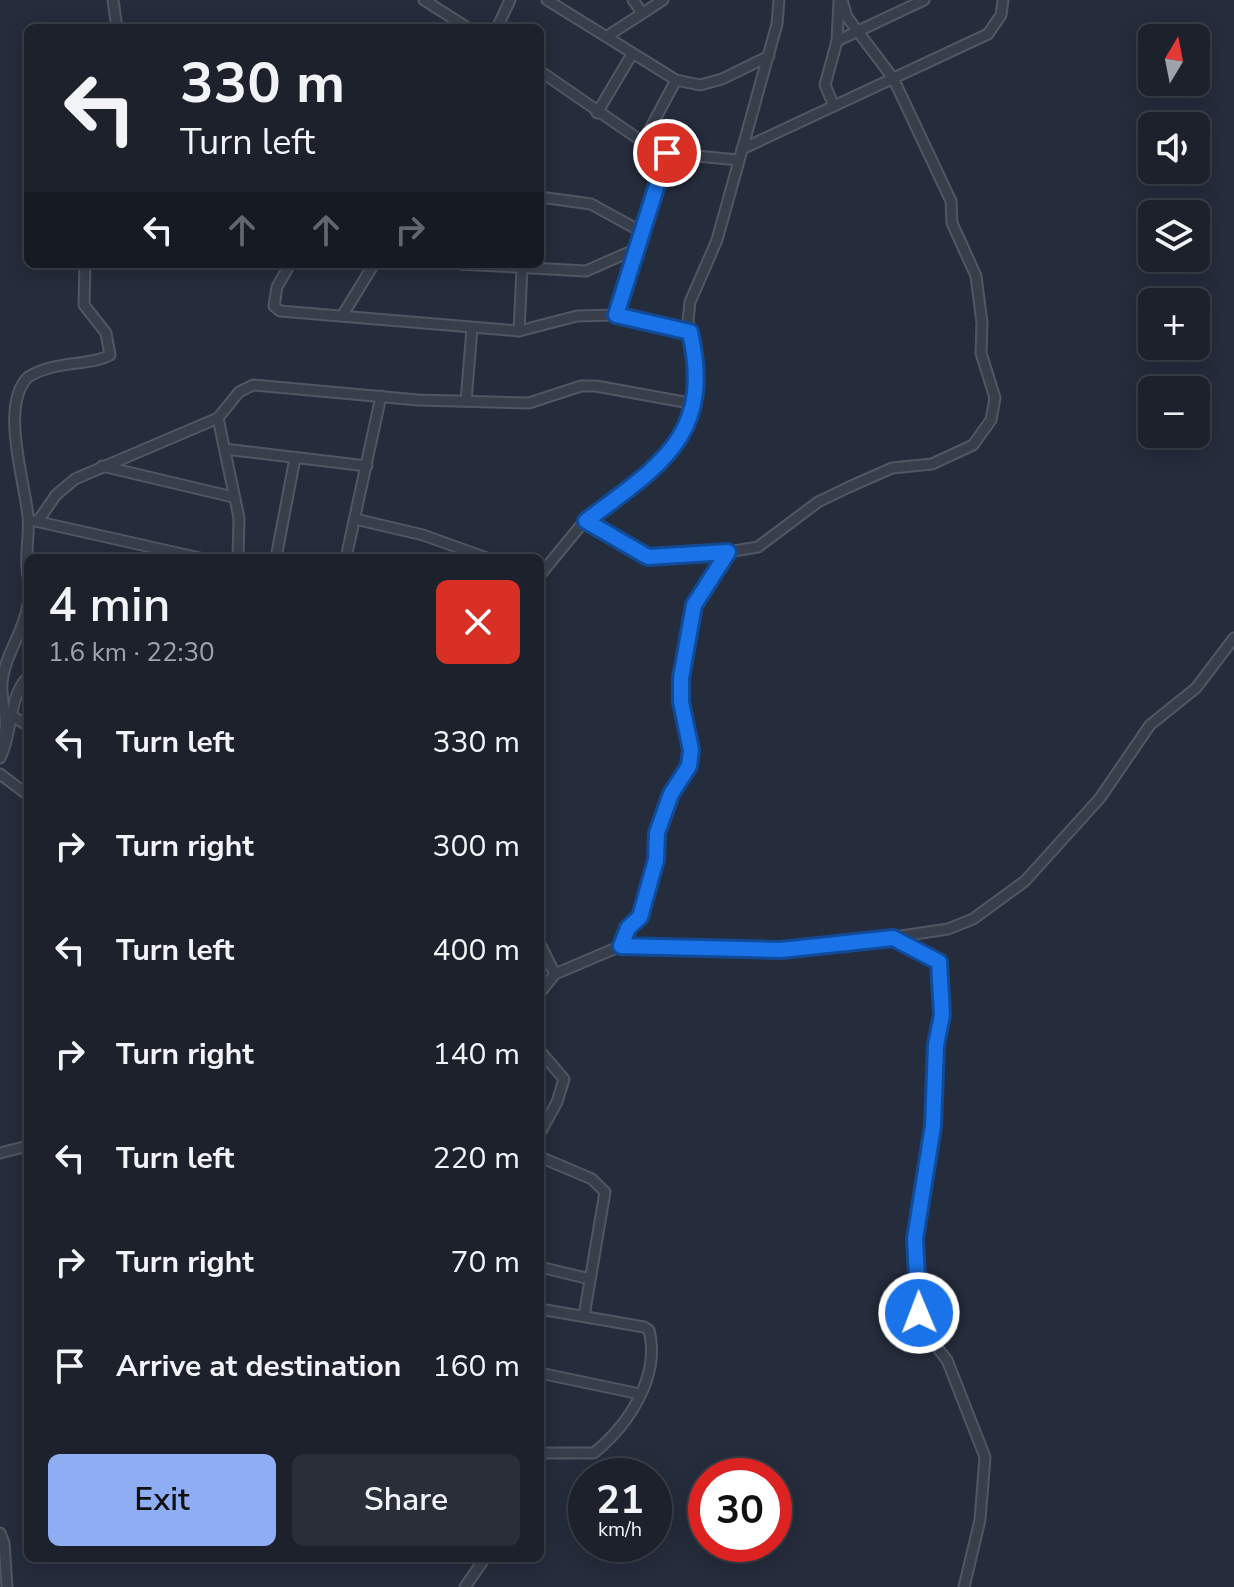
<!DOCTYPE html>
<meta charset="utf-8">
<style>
body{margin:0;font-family:"Nunito Sans",sans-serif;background:#292e38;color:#f1f3f6;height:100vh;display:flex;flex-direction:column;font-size:30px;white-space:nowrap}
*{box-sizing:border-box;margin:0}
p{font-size:26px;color:#a0a3a9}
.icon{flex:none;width:44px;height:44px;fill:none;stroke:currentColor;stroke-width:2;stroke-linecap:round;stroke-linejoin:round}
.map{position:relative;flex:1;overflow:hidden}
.drawer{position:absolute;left:24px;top:554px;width:520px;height:1008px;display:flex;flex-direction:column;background:#1c212c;border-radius:12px;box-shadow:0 4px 20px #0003,0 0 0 2px #3a3e48}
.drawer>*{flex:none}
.banner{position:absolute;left:24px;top:24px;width:520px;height:244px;border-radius:12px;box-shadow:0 4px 20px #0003,0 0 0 2px #3a3e48;background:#1c212c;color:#f1f3f6;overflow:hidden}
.needle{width:52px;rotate:10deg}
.buttons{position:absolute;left:1138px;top:24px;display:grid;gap:16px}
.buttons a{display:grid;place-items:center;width:72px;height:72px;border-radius:12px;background:#1c212c;box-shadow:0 4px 20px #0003,0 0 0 2px #3a3e48;font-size:40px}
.speed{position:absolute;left:568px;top:1458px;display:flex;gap:16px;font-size:40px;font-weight:700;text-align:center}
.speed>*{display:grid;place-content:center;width:104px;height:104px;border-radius:50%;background:#1c212c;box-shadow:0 4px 20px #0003,0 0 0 2px #3a3e48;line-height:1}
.speed small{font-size:20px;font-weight:400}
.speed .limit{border:12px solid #d22;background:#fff;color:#111}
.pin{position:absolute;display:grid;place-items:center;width:68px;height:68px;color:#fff;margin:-34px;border:4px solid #fff;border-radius:50%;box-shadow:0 2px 8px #0007}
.me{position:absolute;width:88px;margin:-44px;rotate:359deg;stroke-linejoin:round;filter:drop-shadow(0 0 6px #0008)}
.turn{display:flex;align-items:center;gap:28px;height:168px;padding:0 24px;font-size:36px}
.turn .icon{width:104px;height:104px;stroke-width:2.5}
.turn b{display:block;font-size:56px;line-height:68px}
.lanes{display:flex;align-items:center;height:76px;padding:0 24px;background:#0003;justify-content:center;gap:40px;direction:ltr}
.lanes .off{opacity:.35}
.round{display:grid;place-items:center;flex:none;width:84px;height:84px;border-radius:12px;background:#292e38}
.head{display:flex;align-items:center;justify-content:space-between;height:136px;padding:0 24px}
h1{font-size:48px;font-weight:600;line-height:60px}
.button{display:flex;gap:16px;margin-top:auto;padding:16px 24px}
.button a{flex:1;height:92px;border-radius:12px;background:#8eadf2;color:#111;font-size:32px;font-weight:600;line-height:92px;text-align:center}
.button a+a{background:#292e38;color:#f1f3f6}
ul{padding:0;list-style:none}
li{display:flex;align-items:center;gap:24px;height:104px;padding:0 24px}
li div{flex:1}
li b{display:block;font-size:30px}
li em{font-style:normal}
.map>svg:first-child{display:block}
</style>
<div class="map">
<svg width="1234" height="1587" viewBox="0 0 1234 1587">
<rect width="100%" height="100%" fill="#252c3b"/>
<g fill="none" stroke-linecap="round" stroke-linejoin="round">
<defs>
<g id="minor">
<path d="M113,0L117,28"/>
<path d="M424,0L468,28"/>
<path d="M547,0L676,80L700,85L722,79L769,56"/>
<path d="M633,0L642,13"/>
<path d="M497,28L510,0"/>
<path d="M609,35L663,0"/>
<path d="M837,41L924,0"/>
<path d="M540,71L643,142L667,153L738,160"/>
<path d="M834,106L825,85L837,41L839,1"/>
<path d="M597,113L632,54"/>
<path d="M643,142L676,80"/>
<path d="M742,149L988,34L1001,15L1003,0"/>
<path d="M540,197L591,204L642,232"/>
<path d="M290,264L277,287L274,306L280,311L519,331L577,316L616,315L690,332"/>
<path d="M460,264L586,271L634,250"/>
<path d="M616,315L667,153"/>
<path d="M342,316L374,264"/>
<path d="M519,331L522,269"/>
<path d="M466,401L472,329"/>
<path d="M218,418L239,518L238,558"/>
<path d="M225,449L367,466"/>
<path d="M102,466L233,497"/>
<path d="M355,519L423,535L487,558"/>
<path d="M35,521L200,558"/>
<path d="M38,521L56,495L75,479L218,418L239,392L253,385L418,400L529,403L581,386H596L695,404"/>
<path d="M586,521L648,557L734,551L758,547L818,502L849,487L892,468L932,464L973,445L991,420L995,398L981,353L982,323L976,276L952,223L951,201L893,78L847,17L842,0"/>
<path d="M276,558L295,458"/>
<path d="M346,558L381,396"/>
<path d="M540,575L582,524L655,470L689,423L697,387V361L688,321L690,302L717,240L777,24L779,0"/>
<path d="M28,577C24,556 30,536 28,516C24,478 0,405 28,377C55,360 92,366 110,355L106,333L84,305L85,264"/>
<path d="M14,717L28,726"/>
<path d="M0,744C12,722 0,705 2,682C5,654 24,632 28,604"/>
<path d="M0,758C13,734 8,696 28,677"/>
<path d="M0,774L28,795"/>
<path d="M893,938L933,956L941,966L942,1015L936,1045L933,1126L915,1239L920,1320L927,1335L947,1360L985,1457L980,1520L964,1587"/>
<path d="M540,944L555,974L540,993"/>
<path d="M621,946L622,938L640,917L656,860L657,833L671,794L689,766L691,750L681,702V678L694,605L728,552"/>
<path d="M555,974L621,946L814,949L948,929L973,919L1025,881L1100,798L1150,725L1196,688L1234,638"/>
<path d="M540,1051L564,1079L557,1102L540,1133"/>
<path d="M0,1153L28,1146"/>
<path d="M540,1157L592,1179L605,1192L584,1316"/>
<path d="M540,1267L590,1279"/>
<path d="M540,1309L644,1327L649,1330C661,1377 628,1425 594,1453H540"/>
<path d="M540,1373L640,1394"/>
<path d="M0,1533L4,1543L7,1587"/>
<path d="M465,1587L485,1558"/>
</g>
</defs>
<!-- minor casing -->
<use href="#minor" stroke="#505763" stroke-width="13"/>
<!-- minor -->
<use href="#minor" stroke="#383f4b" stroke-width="9"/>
</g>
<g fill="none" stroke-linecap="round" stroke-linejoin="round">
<defs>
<path id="route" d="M667,153L616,315L690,332C714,436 660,465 586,521L648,557L728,552L694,605L681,678V702L691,750L689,766L671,794L657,833L656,860L640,917L628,928L621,946L781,950L893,938L939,962L942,1015L936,1045L933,1126L915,1239L919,1313"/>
</defs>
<!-- route casing -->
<use href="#route" stroke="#114b97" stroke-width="20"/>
<!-- route -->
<use href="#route" stroke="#1a73e8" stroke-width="14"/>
</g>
</svg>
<div class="buttons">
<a><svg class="needle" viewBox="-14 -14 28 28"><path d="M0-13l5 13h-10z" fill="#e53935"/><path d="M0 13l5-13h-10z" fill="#a0a3a9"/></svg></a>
<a><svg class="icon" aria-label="sound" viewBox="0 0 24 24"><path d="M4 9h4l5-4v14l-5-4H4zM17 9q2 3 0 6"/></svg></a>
<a><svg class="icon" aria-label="layers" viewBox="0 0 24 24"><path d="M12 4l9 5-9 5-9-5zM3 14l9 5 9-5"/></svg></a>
<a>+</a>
<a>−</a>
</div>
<div class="speed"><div>21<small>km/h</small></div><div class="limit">30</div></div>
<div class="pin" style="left:667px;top:153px;background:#d93025"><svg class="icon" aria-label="arrive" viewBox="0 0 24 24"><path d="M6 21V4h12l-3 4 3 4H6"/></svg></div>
<svg class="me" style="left:919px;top:1313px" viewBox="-20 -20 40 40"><circle r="17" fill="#1a73e8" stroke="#fff" stroke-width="3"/><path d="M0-11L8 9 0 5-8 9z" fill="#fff"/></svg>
<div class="banner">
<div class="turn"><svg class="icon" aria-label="left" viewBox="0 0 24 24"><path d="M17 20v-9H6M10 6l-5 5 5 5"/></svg><div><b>330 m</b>Turn left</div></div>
<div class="lanes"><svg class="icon" aria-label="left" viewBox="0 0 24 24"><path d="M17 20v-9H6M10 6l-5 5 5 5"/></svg><svg class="icon off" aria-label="ahead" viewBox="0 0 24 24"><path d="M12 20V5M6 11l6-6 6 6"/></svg><svg class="icon off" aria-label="ahead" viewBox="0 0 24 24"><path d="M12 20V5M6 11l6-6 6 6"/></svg><svg class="icon off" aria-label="right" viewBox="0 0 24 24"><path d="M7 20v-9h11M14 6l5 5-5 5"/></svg></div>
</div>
<section class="drawer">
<div class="head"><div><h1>4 min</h1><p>1.6 km · 22:30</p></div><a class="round" style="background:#d93025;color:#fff"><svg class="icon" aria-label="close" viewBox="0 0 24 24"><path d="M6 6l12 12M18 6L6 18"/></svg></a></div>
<ul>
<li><svg class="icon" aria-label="left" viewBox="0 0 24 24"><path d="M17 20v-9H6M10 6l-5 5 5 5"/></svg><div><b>Turn left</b></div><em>330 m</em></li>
<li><svg class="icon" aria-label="right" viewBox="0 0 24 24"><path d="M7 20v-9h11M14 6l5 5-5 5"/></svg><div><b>Turn right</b></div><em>300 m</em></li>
<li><svg class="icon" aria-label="left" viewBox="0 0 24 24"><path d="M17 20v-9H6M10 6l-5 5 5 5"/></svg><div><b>Turn left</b></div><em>400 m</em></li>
<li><svg class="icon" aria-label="right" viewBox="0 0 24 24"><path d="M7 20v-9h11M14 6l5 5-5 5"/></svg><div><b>Turn right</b></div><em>140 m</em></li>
<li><svg class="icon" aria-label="left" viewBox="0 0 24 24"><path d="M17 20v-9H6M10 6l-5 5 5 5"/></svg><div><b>Turn left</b></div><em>220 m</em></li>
<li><svg class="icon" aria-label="right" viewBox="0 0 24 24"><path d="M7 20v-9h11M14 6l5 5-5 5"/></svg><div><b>Turn right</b></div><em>70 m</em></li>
<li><svg class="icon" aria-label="arrive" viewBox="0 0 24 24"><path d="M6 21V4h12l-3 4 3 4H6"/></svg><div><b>Arrive at destination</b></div><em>160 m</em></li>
</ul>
<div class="button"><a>Exit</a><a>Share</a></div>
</section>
</div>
